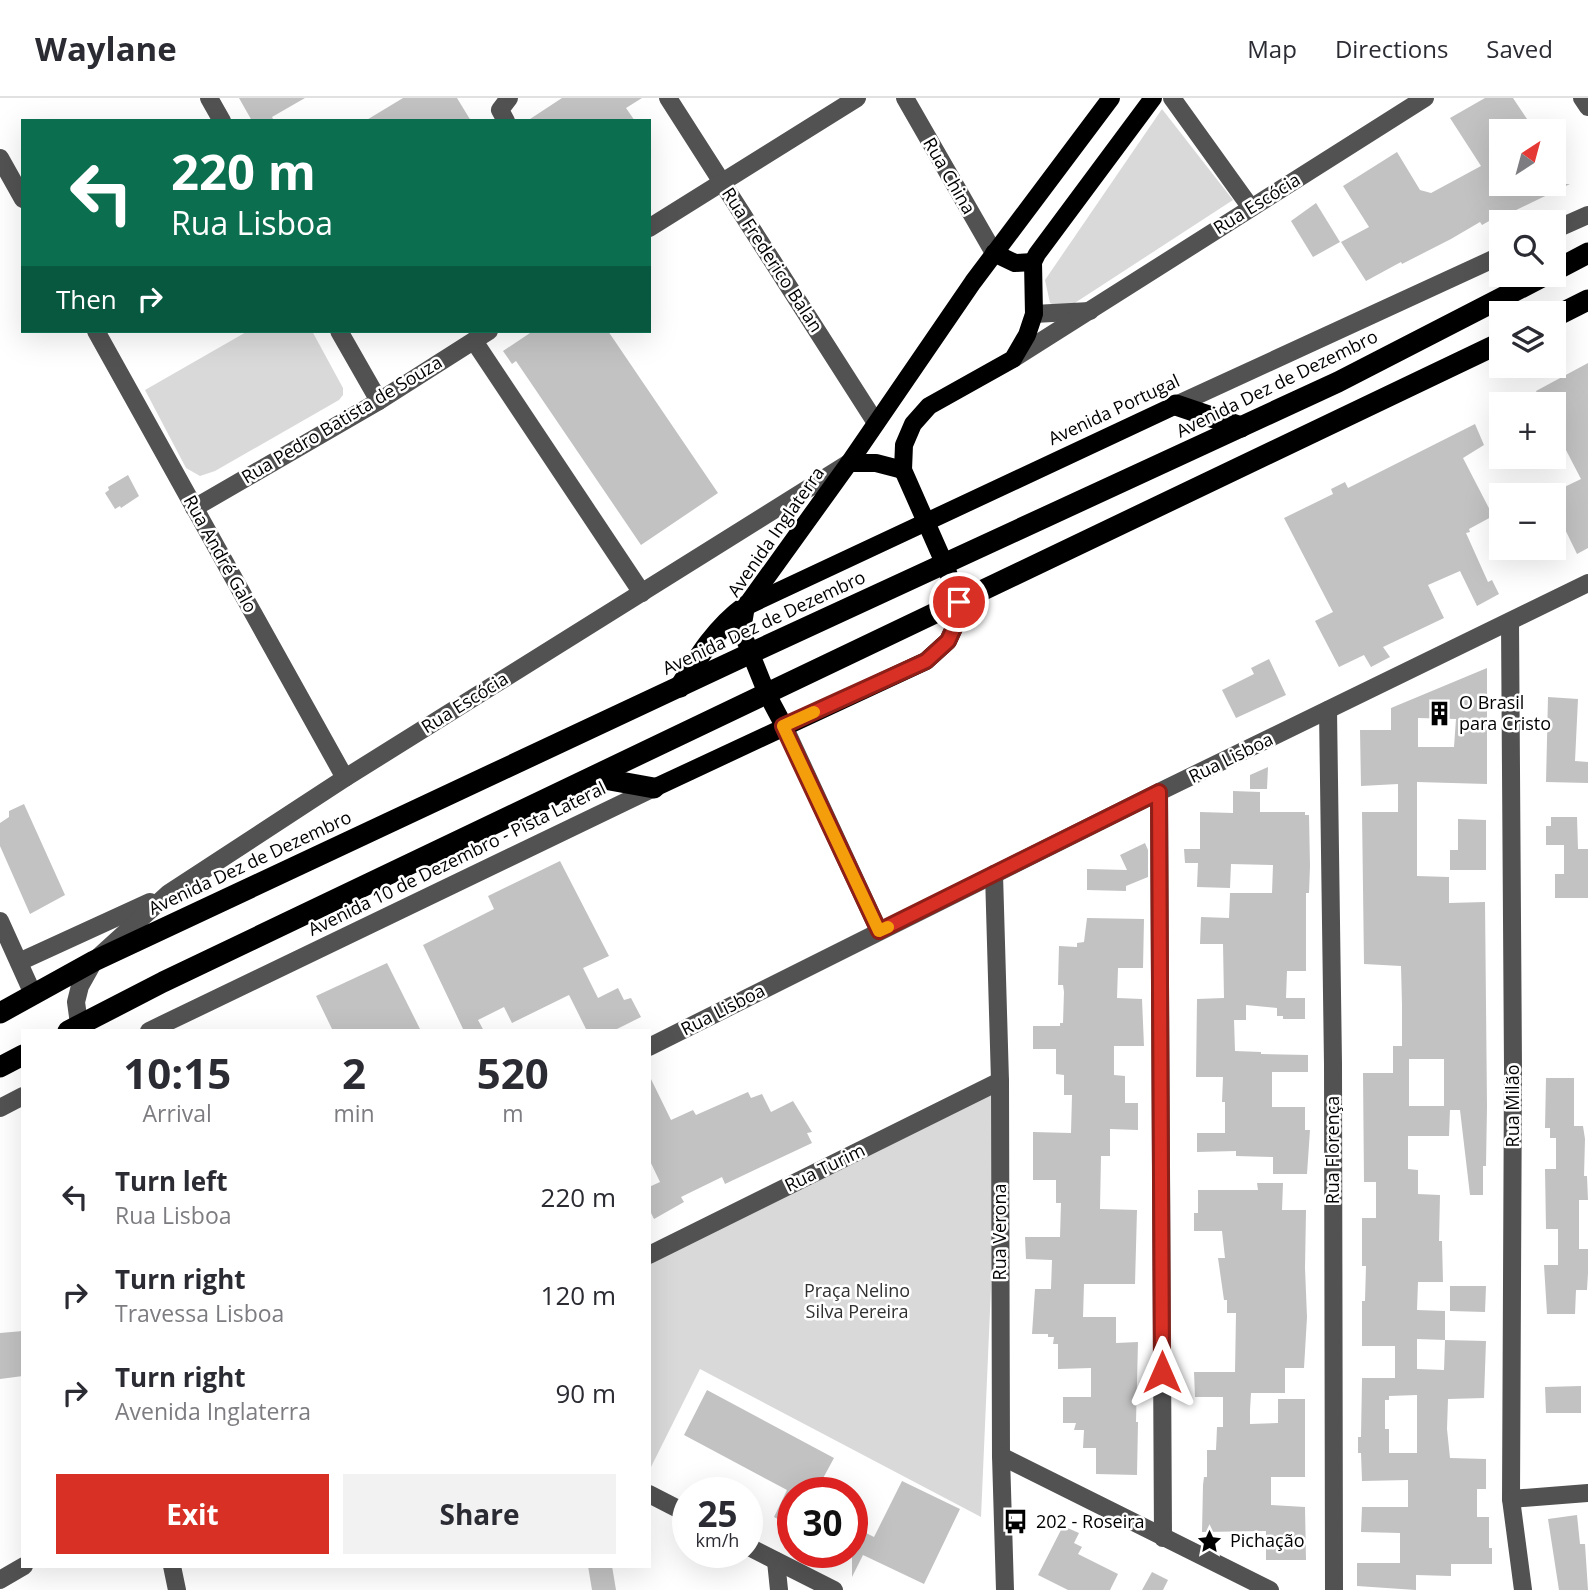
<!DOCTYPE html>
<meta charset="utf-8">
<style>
body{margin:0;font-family:"Open Sans",sans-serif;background:#f2f2f3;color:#2b2b33;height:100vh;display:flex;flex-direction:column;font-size:26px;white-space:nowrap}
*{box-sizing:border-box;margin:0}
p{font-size:23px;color:#7c7c81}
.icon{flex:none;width:38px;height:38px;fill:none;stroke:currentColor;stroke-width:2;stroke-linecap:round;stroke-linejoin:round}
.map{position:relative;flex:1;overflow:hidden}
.details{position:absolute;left:21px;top:931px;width:630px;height:539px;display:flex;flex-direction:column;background:#fff;border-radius:0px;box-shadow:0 7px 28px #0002}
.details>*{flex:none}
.hud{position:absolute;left:21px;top:21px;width:630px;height:214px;border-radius:0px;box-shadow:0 7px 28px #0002;background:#0b6e4f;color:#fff;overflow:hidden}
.needle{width:46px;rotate:36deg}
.tools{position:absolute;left:1489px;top:21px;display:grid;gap:14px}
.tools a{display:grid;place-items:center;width:77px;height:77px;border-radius:0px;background:#fff;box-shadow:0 7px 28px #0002;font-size:35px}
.speed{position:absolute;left:672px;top:1379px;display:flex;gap:14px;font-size:35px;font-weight:700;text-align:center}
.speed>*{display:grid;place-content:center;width:91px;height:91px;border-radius:50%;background:#fff;box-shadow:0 7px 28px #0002;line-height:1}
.speed small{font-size:18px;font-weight:400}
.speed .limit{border:10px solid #d22;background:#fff;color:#111}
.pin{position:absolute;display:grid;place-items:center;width:60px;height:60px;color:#fff;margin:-30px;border:4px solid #fff;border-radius:50%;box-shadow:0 2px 7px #0007}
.me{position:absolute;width:77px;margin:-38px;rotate:0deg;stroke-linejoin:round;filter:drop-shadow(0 0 5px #0008)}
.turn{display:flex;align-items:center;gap:24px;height:147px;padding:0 35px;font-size:32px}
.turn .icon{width:91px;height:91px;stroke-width:2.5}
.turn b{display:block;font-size:49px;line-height:60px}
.then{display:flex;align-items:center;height:66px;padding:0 35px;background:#0003;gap:14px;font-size:26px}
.eta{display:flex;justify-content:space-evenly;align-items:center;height:119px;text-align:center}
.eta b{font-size:42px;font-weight:700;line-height:49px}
.cta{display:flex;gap:14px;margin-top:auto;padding:14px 35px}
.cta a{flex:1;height:80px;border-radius:0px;background:#d93025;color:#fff;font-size:28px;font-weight:700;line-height:80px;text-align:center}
.cta a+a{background:#f2f2f3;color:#2b2b33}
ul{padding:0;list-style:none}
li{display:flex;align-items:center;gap:21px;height:98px;padding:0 35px}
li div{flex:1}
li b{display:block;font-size:26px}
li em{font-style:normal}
header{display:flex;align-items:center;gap:42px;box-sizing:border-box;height:98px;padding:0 35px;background:#fff;border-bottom:2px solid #e1e1e2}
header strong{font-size:33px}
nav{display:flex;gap:38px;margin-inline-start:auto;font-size:24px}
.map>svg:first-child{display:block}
</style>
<header>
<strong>Waylane</strong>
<nav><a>Map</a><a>Directions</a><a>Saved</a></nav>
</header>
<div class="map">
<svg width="1588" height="1492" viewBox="0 0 1588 1492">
<rect width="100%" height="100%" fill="#fff"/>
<!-- green -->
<g fill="#d9d9d9">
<path d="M1162,11L1233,102L1064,212L1050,205L1045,182Z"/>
<path d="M248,233H312L343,290V297L339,302L215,373L200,378L186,370L145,292Z"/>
<path d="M1000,983L981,1419L700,1271L649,1373V1157Z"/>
</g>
<!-- building -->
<g fill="#c2c2c2" fill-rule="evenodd">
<path d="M239,0H305L272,19L274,23H252Z"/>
<path d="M403,0H457L471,23H365Z"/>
<path d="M562,0H642L626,10L635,23H527Z"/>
<path d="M1485,0H1513L1535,33H1502V86H1570L1510,115L1509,112L1482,127L1480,124L1451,141L1402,166L1401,164L1366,183L1341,144L1369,129L1343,88L1397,54L1420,92L1431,95L1481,68L1450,20Z"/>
<path d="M1316,105L1340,144L1313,159L1291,123Z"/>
<path d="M533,233H608L718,395L641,447L516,263L512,266L503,253Z"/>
<path d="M1588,265V450L1577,456L1559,419L1554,421V394L1581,381L1554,329V306H1543L1536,293Z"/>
<path d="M1475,326L1484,347L1463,360L1493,418L1469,431L1470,434L1466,435L1488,484L1492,482L1499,496L1477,508L1460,473L1428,487L1444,520L1383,549L1390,559L1371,569L1364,557L1339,569L1315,523L1333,514L1284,420L1333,396L1331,391L1345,384L1348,390Z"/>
<path d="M128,377L139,398L121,410L120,408L115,411L105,395L109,392L108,389Z"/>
<path d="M1269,561L1286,597L1236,620L1222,592L1254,576L1251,570Z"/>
<path d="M1487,570V686L1417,684V778L1449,779V805L1485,804L1487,1008L1486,1068H1483V1097H1470L1460,1012H1450L1449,1038H1408V1071L1418,1072V1096L1440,1097L1439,1143H1442L1443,1184H1418L1417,1212L1445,1213V1242L1486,1243L1484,1300L1448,1301L1447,1331L1450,1360L1486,1361V1391H1477V1419H1489V1450H1492V1466H1451V1478L1416,1477V1492L1357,1488V1465H1400V1435L1361,1434L1362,1409H1408V1382L1362,1383L1361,1355H1358V1339H1361L1362,1280H1395V1248H1362V1203H1365L1366,1168H1362V1120H1376V1084H1364L1363,975H1393V948H1402V907L1401,868L1364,866L1362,714H1398V686L1361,688L1360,632H1391V610ZM1418,620L1456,621L1454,649H1418ZM1409,961H1444V1008H1409ZM1417,1241L1445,1242L1444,1272L1417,1271ZM1417,1297V1355H1389V1331H1385V1302H1389V1298Z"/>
<path d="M1548,599L1578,601L1575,663L1588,664V685L1546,684Z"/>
<path d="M1268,669L1267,691H1250V677Z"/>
<path d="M1233,693L1260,694V714H1305V717H1309L1310,768L1309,795H1306V873H1287L1286,900H1305V921H1283V918H1277V910L1246,907V922H1234L1235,953L1261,954V956L1308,957V974H1272V1009H1305V1032H1310L1307,1076H1273V1059L1236,1058V1053L1197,1054V1035H1225V1004H1222L1223,979H1196L1197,901L1224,900L1223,846H1200L1201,819L1229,820L1230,795H1272L1273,767L1231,766L1230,790L1197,789L1198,765H1185L1184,751H1200V714L1233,715Z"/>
<path d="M24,706L65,797L30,816L0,748V725L9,719V713Z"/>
<path d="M1551,719H1577L1578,751H1588V800H1555V776H1564V747H1546V728H1551Z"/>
<path d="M1458,721L1486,722V772H1450V752H1458Z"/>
<path d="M1145,745L1148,752V779L1126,788V793L1087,792V771L1127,772L1120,757Z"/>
<path d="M560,763L609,858L583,870L598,900L618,890L624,902L631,900L641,919L613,933H587L569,897L512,925L504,909L478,922L484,933H464L423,847L494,811L488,798Z"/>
<path d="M1087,820L1144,821L1143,870H1118L1117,900L1142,901L1144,948H1114V977L1125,978V1005H1138V1032L1110,1031V1058H1101L1100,1111L1137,1112L1135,1186H1084L1083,1219H1116V1245L1138,1244L1136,1324H1138L1137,1377L1096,1376V1350H1083L1084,1332H1074L1076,1325H1063V1299H1091V1270L1058,1271V1246H1053L1054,1239H1048V1236H1032L1035,1191H1051L1052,1162L1026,1161L1025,1139H1060L1061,1105H1056V1082H1033V1034L1071,1035L1072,997H1064V977L1056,976V951H1033V928H1060V925H1063L1064,894L1063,887H1058L1059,848L1077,849V845L1084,844Z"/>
<path d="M387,865L421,933H333L316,898Z"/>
<path d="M649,977L671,1022L693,1012L696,1017L748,994L751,1000L762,996L771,1014L793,1003L812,1034L807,1035L812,1045L725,1086L722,1079L681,1099L684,1104L654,1121L649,1111V1089L660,1084L649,1061Z"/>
<path d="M1546,980H1574V1028H1583L1585,1041L1584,1078H1587L1588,1102H1579V1151H1588V1175L1587,1192H1576L1575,1216H1547L1544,1167H1558V1131H1546L1545,1071H1556V1040H1550V1030H1545Z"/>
<path d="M1257,1085H1283L1282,1112H1306L1305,1170L1307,1219L1304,1270H1285V1295H1251L1250,1312V1326L1278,1325V1301H1305V1379H1271V1407L1305,1409L1306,1462H1266V1433L1202,1434L1203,1387L1204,1379H1207V1352H1216L1217,1329H1223V1299H1195L1194,1274H1235L1236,1215H1227V1202H1224L1218,1160H1225L1222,1133H1194V1115H1198V1092H1258Z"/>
<path d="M1450,1188H1486L1485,1214L1450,1213Z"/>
<path d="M23,1233V1278L0,1281V1235Z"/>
<path d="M1581,1288V1315H1546L1545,1289Z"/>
<path d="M707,1292L834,1360L815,1395H793V1429L774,1419L787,1392L684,1337Z"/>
<path d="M902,1383L960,1411L924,1486L863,1457L852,1479V1428L874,1439Z"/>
<path d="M1577,1417L1580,1446H1585L1588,1492H1559L1548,1421Z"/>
<path d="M1063,1428L1079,1435L1074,1445L1082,1449L1078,1456L1118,1476L1110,1492H1068L1038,1477Z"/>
<path d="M588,1468H612L616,1492H592Z"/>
<path d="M1152,1474L1168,1482L1163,1492H1142Z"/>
</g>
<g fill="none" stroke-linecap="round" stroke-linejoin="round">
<!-- minor -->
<g stroke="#525252" stroke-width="18">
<path d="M209,0L222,23"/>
<path d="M668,0L876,325"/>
<path d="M905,0L994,155"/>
<path d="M1172,0L1251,110"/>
<path d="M1582,0L1588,9"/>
<path d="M506,23L500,12L509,0"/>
<path d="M0,60L23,101"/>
<path d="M649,130L857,0"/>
<path d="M1554,132L1588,117"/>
<path d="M1034,216L1090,213"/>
<path d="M96,233L345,680"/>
<path d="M339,233L379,303"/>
<path d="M474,243L642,495"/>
<path d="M1013,261L1425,0"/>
<path d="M1176,307L1502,157"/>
<path d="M194,410L379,303L489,233"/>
<path d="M1510,524L1513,971L1511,1401L1523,1492"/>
<path d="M1328,612L1333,966L1334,1492"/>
<path d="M784,628L879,833"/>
<path d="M1159,694L1163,1440"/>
<path d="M994,776L1000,983L1001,1358L1005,1492"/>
<path d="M0,823L33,896"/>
<path d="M19,864L150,804"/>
<path d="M80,933L76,904L80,888L94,863L169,795L345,680L849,365"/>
<path d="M149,933L654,690"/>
<path d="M649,949L1159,694L1588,485"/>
<path d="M0,1010L23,998"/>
<path d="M649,1157L1000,983"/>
<path d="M1001,1358L1270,1492"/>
<path d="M649,1396L688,1416"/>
<path d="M1511,1401L1588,1395"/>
<path d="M747,1448L834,1492"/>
<path d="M776,1463L779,1492"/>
<path d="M172,1468L177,1492"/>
<path d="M0,1482L24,1468"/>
</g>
<!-- major -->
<g stroke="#000" stroke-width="18">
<path d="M994,155L1015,165L1033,164"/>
<path d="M849,365H876L903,372"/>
<path d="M749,507L1176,307"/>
<path d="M784,628L767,596L744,539L743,526L746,508L849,365L973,184L1111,0"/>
<path d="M654,690L926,563L948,543L959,519V504L945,467L903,372L904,347L913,326L929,308L1013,261L1027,237L1034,216L1033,164L1037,156L1153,0"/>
</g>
<!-- highway -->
<g stroke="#000" stroke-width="21">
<path d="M1554,173L1588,155"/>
<path d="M1554,219L1588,202"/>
<path d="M1176,307L1241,329"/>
<path d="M680,589C699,558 716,530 746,508"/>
<path d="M593,679L654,690"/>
<path d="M0,915L94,863L751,555L1338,284L1546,177"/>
<path d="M68,933L163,884L1502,244"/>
<path d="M0,969L23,957"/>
</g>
</g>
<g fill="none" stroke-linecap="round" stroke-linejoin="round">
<defs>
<path id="route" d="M959,504V519L948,543L926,563L783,628L879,833L1159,694L1162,1274"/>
</defs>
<!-- route casing -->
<use href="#route" stroke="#8d1f18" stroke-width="18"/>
<!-- route -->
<use href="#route" stroke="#d93025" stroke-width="12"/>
<!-- slow -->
<path stroke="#f59e0b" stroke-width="12" d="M814,614L783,628L879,833L888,829"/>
</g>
<!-- icons -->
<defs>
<symbol id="building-bare" viewBox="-9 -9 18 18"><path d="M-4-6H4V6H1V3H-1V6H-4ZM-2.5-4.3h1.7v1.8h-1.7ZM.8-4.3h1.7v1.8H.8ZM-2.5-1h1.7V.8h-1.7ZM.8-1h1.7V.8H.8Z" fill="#000" stroke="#fff" stroke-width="2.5" paint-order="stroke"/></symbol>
<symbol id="bus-bare" viewBox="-9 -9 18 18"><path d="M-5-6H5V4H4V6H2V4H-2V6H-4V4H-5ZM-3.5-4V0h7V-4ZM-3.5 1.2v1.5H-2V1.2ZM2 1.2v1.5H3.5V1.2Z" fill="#000" stroke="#fff" stroke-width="2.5" paint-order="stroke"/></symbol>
<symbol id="sight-bare" viewBox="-9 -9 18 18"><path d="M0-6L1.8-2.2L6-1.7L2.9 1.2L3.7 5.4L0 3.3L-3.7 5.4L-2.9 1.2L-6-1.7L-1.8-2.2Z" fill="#000" stroke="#fff" stroke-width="2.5" paint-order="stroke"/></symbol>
</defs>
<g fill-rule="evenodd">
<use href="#building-bare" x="1422" y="598" width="35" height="35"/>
<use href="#bus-bare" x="998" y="1406" width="35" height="35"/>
<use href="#sight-bare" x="1192" y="1426" width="35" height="35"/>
</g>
<g text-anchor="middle" stroke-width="5" stroke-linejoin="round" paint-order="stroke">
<!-- street labels -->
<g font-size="18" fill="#000" stroke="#fff">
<text transform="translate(949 78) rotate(60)" y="6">Rua China</text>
<text transform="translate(1257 106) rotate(-32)" y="6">Rua Escócia</text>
<text transform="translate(772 162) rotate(57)" y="6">Rua Frederico Balan</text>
<text transform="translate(1277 286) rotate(-26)" y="6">Avenida Dez de Dezembro</text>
<text transform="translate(1114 312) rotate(-25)" y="6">Avenida Portugal</text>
<text transform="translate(342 322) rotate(-31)" y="6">Rua Pedro Batista de Souza</text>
<text transform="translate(776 434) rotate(-55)" y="6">Avenida Inglaterra</text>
<text transform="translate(220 456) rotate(61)" y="6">Rua André Galo</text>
<text transform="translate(764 525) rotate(-25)" y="6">Avenida Dez de Dezembro</text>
<text transform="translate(465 605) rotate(-32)" y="6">Rua Escócia</text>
<text transform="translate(1231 660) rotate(-26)" y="6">Rua Lisboa</text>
<text transform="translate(457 761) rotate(-26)" y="6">Avenida 10 de Dezembro - Pista Lateral</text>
<text transform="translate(250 765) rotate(-25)" y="6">Avenida Dez de Dezembro</text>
<text transform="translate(723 912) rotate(-27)" y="6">Rua Lisboa</text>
<text transform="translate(1513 1008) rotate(-90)" y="6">Rua Milão</text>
<text transform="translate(1333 1052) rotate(-90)" y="6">Rua Florença</text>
<text transform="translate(825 1070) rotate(-26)" y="6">Rua Turim</text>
<text transform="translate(1000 1134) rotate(-90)" y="6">Rua Verona</text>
</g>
<!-- poi labels -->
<g font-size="18" fill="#000" stroke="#fff" text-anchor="start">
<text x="1459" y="611">O Brasil<tspan x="1459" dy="21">para Cristo</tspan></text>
<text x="1036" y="1430">202 - Roseira</text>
<text x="1230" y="1449">Pichação</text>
</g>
<!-- park labels -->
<g font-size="18" fill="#303030" stroke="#fff">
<text x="857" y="1199">Praça Nelino<tspan x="857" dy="21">Silva Pereira</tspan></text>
</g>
</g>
</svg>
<div class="tools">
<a><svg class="needle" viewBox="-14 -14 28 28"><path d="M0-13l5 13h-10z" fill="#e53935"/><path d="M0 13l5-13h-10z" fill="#7c7c81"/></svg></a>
<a><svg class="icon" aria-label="search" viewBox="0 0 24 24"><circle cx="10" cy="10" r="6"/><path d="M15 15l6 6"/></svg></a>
<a><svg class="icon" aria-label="layers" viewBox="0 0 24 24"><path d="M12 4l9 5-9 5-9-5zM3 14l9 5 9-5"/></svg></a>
<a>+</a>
<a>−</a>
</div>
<div class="speed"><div>25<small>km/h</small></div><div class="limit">30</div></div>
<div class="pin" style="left:959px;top:504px;background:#d93025"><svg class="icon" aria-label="arrive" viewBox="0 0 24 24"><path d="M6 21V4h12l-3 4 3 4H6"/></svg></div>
<svg class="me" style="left:1162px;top:1274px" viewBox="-20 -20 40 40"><path d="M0-17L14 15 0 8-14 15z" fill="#d93025" stroke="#fff" stroke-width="4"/></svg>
<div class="hud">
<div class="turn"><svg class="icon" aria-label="left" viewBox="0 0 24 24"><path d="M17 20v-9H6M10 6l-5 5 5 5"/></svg><div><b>220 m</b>Rua Lisboa</div></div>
<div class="then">Then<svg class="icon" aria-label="right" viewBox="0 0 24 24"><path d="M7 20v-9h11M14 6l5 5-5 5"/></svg></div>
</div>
<section class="details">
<div class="eta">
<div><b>10:15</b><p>Arrival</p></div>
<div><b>2</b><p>min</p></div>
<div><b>520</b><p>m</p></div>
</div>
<ul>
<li><svg class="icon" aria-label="left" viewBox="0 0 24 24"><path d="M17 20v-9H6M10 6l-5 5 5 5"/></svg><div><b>Turn left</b><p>Rua Lisboa</p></div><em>220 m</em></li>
<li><svg class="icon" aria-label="right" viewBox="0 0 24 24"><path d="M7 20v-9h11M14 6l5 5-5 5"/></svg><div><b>Turn right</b><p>Travessa Lisboa</p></div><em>120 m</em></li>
<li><svg class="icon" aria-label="right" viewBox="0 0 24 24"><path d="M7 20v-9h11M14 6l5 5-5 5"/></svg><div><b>Turn right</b><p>Avenida Inglaterra</p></div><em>90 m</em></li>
</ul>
<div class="cta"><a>Exit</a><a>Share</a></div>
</section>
</div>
